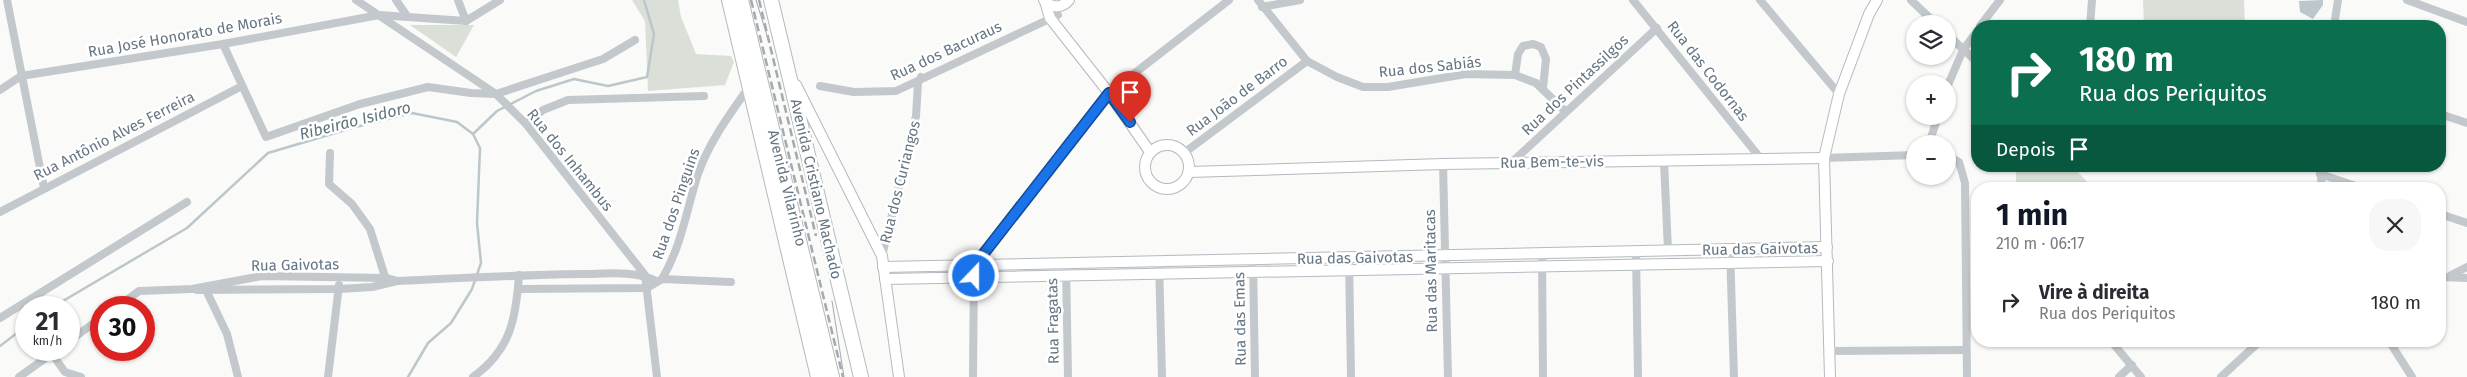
<!DOCTYPE html>
<html lang="pt">
<meta charset="utf-8">
<style>
body{margin:0;font-family:"Fira Sans",sans-serif;background:#f7f7f7;color:#2b2b33;height:100vh;display:flex;flex-direction:column;font-size:19px;white-space:nowrap}
*{box-sizing:border-box;margin:0}
p{font-size:16px;color:#7c7c81}
.icon{flex:none;width:28px;height:28px;fill:none;stroke:currentColor;stroke-width:2;stroke-linecap:round;stroke-linejoin:round}
.map{position:relative;flex:1;overflow:hidden}
.sheet{position:absolute;left:1971px;top:182px;width:475px;height:165px;display:flex;flex-direction:column;background:#fff;border-radius:20px;box-shadow:0 1px 4px #0004}
.sheet>*{flex:none}
.banner{position:absolute;left:1971px;top:20px;width:475px;height:152px;border-radius:20px;box-shadow:0 1px 4px #0004;background:#0b6e4f;color:#fff;overflow:hidden}
.fabs{position:absolute;left:1906px;top:15px;display:grid;gap:10px}
.fabs a{display:grid;place-items:center;width:50px;height:50px;border-radius:50%;background:#fff;box-shadow:0 1px 4px #0004;font-size:25px}
.speed{position:absolute;left:15px;top:296px;display:flex;gap:10px;font-size:25px;font-weight:700;text-align:center}
.speed>*{display:grid;place-content:center;width:65px;height:65px;border-radius:50%;background:#fff;box-shadow:0 1px 4px #0004;line-height:1}
.speed small{font-size:12px;font-weight:400}
.speed .limit{border:8px solid #d22;background:#fff;color:#111}
.pin{position:absolute;display:grid;place-items:center;width:42px;height:42px;color:#fff;margin:-51px -21px;border-radius:50% 50% 50% 0;rotate:-45deg;box-shadow:0 0 5px #0007}
.pin .icon{rotate:45deg}
.me{position:absolute;width:55px;margin:-28px;rotate:22deg;stroke-linejoin:round;filter:drop-shadow(0 0 4px #0008)}
.turn{display:flex;align-items:center;gap:18px;height:105px;padding:0 25px;font-size:22px}
.turn .icon{width:65px;height:65px;stroke-width:2.5}
.turn b{display:block;font-size:35px;line-height:42px}
.then{display:flex;align-items:center;height:48px;padding:0 25px;background:#0003;gap:10px;font-size:19px}
.round{display:grid;place-items:center;flex:none;width:52px;height:52px;border-radius:20px;background:#f7f7f7}
.head{display:flex;align-items:center;justify-content:space-between;height:85px;padding:0 25px}
h1{font-size:30px;font-weight:700;line-height:38px;color:#111827}
ul{padding:0;list-style:none}
li{display:flex;align-items:center;gap:15px;height:70px;padding:0 25px}
li div{flex:1}
li b{display:block;font-size:19px}
li em{font-style:normal}
.map>svg:first-child{display:block}
</style>
<div class="map">
<svg width="2467" height="377" viewBox="0 0 2467 377">
<rect width="100%" height="100%" fill="#fafaf8"/>
<!-- green -->
<g fill="#dadfd7">
<path d="M632,0H678L681,17L696,54L731,56L734,62L725,85L648,91L645,21Z"/>
<path d="M2143,0H2244L2245,26H2144Z"/>
<path d="M410,25H474L456,57Z"/>
<path d="M2016,166H2072L2094,189H2016Z"/>
</g>
<!-- water -->
<path fill="#bbc7cb" d="M2323,0V5L2313,19L2300,12L2299,1Z"/>
<g fill="none" stroke-linecap="round" stroke-linejoin="round">
<!-- stream -->
<g stroke="#bbc7cb" stroke-width="2.5">
<path d="M473,134L497,111L536,91L574,79L608,86L647,77L654,34L644,0"/>
<path d="M51,308L187,228L268,153L352,128L412,113L457,122L473,134L480,148L477,223L481,263L472,289L451,323L428,343L408,377"/>
<path d="M0,346L26,326"/>
</g>
<defs>
<g id="secondary">
<path d="M1044,0C1052,9 1062,8 1069,0"/>
<path d="M1045,1L1050,18L1109,93L1150,152"/>
<path d="M796,85L882,256L899,377"/>
<circle cx="1167" cy="167" r="22"/>
<path d="M1189,172L1443,164L1824,158"/>
<path d="M883,267L1827,247"/>
<path d="M885,279L1828,261"/>
<path d="M1830,377L1824,158L1839,94L1869,14L1877,0"/>
</g>
<g id="highway">
<path d="M729,0L818,377"/>
<path d="M741,0L832,377"/>
<path d="M771,0L861,377"/>
</g>
</defs>
<!-- secondary casing -->
<use href="#secondary" stroke="#b3babf" stroke-width="12"/>
<!-- highway casing -->
<use href="#highway" stroke="#b4b9bd" stroke-width="16"/>
<!-- street -->
<g stroke="#c3c8cc" stroke-width="8">
<path d="M7,0L44,188"/>
<path d="M356,0L496,94L526,124L645,275L657,377"/>
<path d="M396,0L407,16"/>
<path d="M458,0L466,21"/>
<path d="M1258,0L1307,61L1337,77L1363,87H1388L1466,74L1515,75L1536,83L1566,112"/>
<path d="M1633,0L1761,159"/>
<path d="M1760,0L1839,94"/>
<path d="M1911,0L1936,24"/>
<path d="M2407,0L2467,22"/>
<path d="M1262,7L1300,0"/>
<path d="M1980,26L2000,0"/>
<path d="M2090,26L2092,0"/>
<path d="M2334,26L2338,0"/>
<path d="M1948,35L1978,63"/>
<path d="M223,44L266,137L360,104L428,87L471,93L496,94L603,59L635,40"/>
<path d="M1515,75L1518,54L1523,46L1533,44L1541,47L1546,59L1543,88"/>
<path d="M1948,85L1963,50L1978,30"/>
<path d="M820,86L854,92L896,91L1058,15"/>
<path d="M0,90L21,76L223,44L379,15L466,21L500,0"/>
<path d="M2440,114L2467,123"/>
<path d="M526,124L543,110L568,100L704,96"/>
<path d="M1929,144L1938,116"/>
<path d="M330,153L329,184L352,204L370,229L387,283"/>
<path d="M1184,153L1307,61"/>
<path d="M1948,156L1959,162L1965,183L1967,377"/>
<path d="M1824,158L1915,155"/>
<path d="M1664,161L1668,251"/>
<path d="M1511,163L1657,28"/>
<path d="M1443,164L1448,377"/>
<path d="M2320,166L2322,189"/>
<path d="M2320,174L2365,189"/>
<path d="M0,212L242,86"/>
<path d="M2440,214L2467,223"/>
<path d="M1730,249L1734,377"/>
<path d="M1636,252L1638,377"/>
<path d="M1542,254L1543,377"/>
<path d="M882,256L916,116L918,83L921,77"/>
<path d="M1349,258L1351,377"/>
<path d="M1253,260L1255,377"/>
<path d="M1159,261L1162,377"/>
<path d="M1066,264L1068,377"/>
<path d="M2451,275L2467,267"/>
<path d="M2440,277L2467,278"/>
<path d="M662,279C682,245 686,211 698,174C709,142 730,114 749,87"/>
<path d="M205,288L227,334L238,377"/>
<path d="M518,289L647,288L662,279L731,282"/>
<path d="M197,290L339,289L372,287L397,281"/>
<path d="M116,308L139,291L192,289L262,276L387,278L398,281C459,278 520,275 581,274C605,274 634,270 656,281"/>
<path d="M0,318L187,202"/>
<path d="M69,341L101,318"/>
<path d="M2111,341L2141,377"/>
<path d="M2389,341L2412,377"/>
<path d="M1829,351L1966,350"/>
<path d="M52,354L65,372L81,377"/>
<path d="M19,377L57,350"/>
<path d="M328,377L339,285"/>
<path d="M473,377C511,350 516,318 519,275"/>
<path d="M973,377L974,266L1109,93L1229,0"/>
<path d="M2119,377L2132,365"/>
<path d="M2221,377L2260,341"/>
</g>
<!-- secondary -->
<use href="#secondary" stroke="#fff" stroke-width="10"/>
<!-- highway -->
<use href="#highway" stroke="#fff" stroke-width="14"/>
<!-- tram -->
<g stroke="#a2aab0" stroke-width="1">
<path d="M756,0L769,42"/>
<path d="M832,301L844,377"/>
</g>
<!-- rail -->
<g stroke="#a2aab0" stroke-width="2.5" stroke-dasharray="8 4" stroke-linecap="butt">
<path d="M751,0L843,377"/>
<path d="M759,0L816,236"/>
</g>
</g>
<g fill="none" stroke-linecap="round" stroke-linejoin="round">
<defs>
<path id="route" d="M974,276V266L1109,93L1130,122"/>
</defs>
<!-- route casing -->
<use href="#route" stroke="#114b97" stroke-width="12"/>
<!-- route -->
<use href="#route" stroke="#1a73e8" stroke-width="9"/>
</g>
<g text-anchor="middle" stroke-width="5" stroke-linejoin="round" paint-order="stroke">
<!-- street labels -->
<g font-size="15" fill="#657683" stroke="#fff">
<text transform="translate(185 35) rotate(-10)" y="5">Rua José Honorato de Morais</text>
<text transform="translate(946 51) rotate(-25)" y="5">Rua dos Bacuraus</text>
<text transform="translate(1430 67) rotate(-6)" y="5">Rua dos Sabiás</text>
<text transform="translate(1708 71) rotate(52)" y="5">Rua das Codornas</text>
<text transform="translate(1575 85) rotate(-43)" y="5">Rua dos Pintassilgos</text>
<text transform="translate(1237 96) rotate(-37)" y="5">Rua João de Barro</text>
<text transform="translate(114 136) rotate(-27)" y="5">Rua Antônio Alves Ferreira</text>
<text transform="translate(570 160) rotate(51)" y="5">Rua dos Inhambus</text>
<text transform="translate(1552 162) rotate(-1)" y="5">Rua Bem-te-vis</text>
<text transform="translate(900 182) rotate(-76)" y="5">Rua dos Curiangos</text>
<text transform="translate(787 188) rotate(76)" y="5">Avenida Vilarinho</text>
<text transform="translate(816 189) rotate(77)" y="5">Avenida Cristiano Machado</text>
<text transform="translate(676 204) rotate(-71)" y="5">Rua dos Pinguins</text>
<text transform="translate(1760 249) rotate(-1)" y="5">Rua das Gaivotas</text>
<text transform="translate(1355 258) rotate(-1)" y="5">Rua das Gaivotas</text>
<text transform="translate(295 265) rotate(-1)" y="5">Rua Gaivotas</text>
<text transform="translate(1431 271) rotate(-91)" y="5">Rua das Maritacas</text>
<text transform="translate(1240 319) rotate(-91)" y="5">Rua das Emas</text>
<text transform="translate(1053 321) rotate(-91)" y="5">Rua Fragatas</text>
</g>
<!-- water labels -->
<g font-size="16" font-style="italic" fill="#60757c" stroke="#fff">
<text transform="translate(355 120) rotate(-14)" y="6">Ribeirão Isidoro</text>
</g>
</g>
</svg>
<div class="fabs">
<a><svg class="icon" aria-label="layers" viewBox="0 0 24 24"><path d="M12 4l9 5-9 5-9-5zM3 14l9 5 9-5"/></svg></a>
<a>+</a>
<a>−</a>
</div>
<div class="speed"><div>21<small>km/h</small></div><div class="limit">30</div></div>
<div class="pin" style="left:1130px;top:122px;background:#d93025"><svg class="icon" aria-label="arrive" viewBox="0 0 24 24"><path d="M6 21V4h12l-3 4 3 4H6"/></svg></div>
<svg class="me" style="left:974px;top:276px" viewBox="-20 -20 40 40"><circle r="17" fill="#1a73e8" stroke="#fff" stroke-width="3"/><path d="M0-11L8 9 0 5-8 9z" fill="#fff"/></svg>
<div class="banner">
<div class="turn"><svg class="icon" aria-label="right" viewBox="0 0 24 24"><path d="M7 20v-9h11M14 6l5 5-5 5"/></svg><div><b>180 m</b>Rua dos Periquitos</div></div>
<div class="then">Depois<svg class="icon" aria-label="arrive" viewBox="0 0 24 24"><path d="M6 21V4h12l-3 4 3 4H6"/></svg></div>
</div>
<section class="sheet">
<div class="head"><div><h1>1 min</h1><p>210 m · 06:17</p></div><a class="round"><svg class="icon" aria-label="close" viewBox="0 0 24 24"><path d="M6 6l12 12M18 6L6 18"/></svg></a></div>
<ul>
<li><svg class="icon" aria-label="right" viewBox="0 0 24 24"><path d="M7 20v-9h11M14 6l5 5-5 5"/></svg><div><b>Vire à direita</b><p>Rua dos Periquitos</p></div><em>180 m</em></li>
</ul>
</section>
</div>
